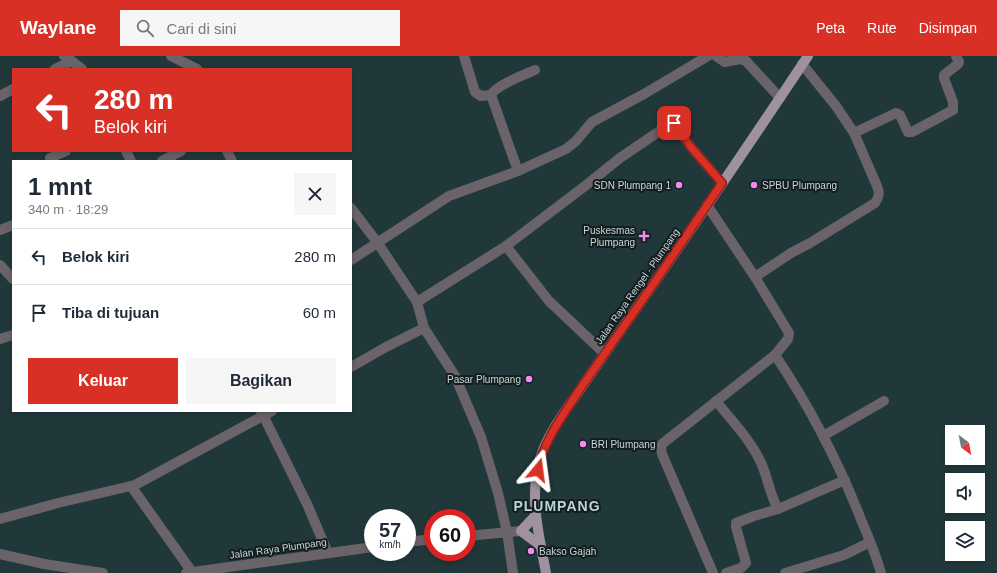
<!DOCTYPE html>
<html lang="id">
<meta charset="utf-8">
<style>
body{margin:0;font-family:Helvetica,sans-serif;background:#f6f6f7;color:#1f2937;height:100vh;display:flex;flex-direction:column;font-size:15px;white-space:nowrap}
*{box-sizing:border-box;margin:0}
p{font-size:13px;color:#747a83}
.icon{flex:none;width:22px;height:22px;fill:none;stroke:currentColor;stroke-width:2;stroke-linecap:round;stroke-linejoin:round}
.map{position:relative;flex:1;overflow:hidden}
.side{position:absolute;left:12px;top:104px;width:340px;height:252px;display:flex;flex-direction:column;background:#fff;border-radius:0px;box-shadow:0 2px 6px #0003}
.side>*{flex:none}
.guide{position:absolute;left:12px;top:12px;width:340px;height:84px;border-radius:0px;box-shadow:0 2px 6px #0003;background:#d93025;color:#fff;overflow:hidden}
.needle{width:26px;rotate:148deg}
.buttons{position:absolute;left:945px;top:369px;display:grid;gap:8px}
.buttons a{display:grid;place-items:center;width:40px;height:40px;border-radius:0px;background:#fff;box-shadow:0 2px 6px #0003;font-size:20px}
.speed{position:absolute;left:364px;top:453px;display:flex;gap:8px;font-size:20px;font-weight:700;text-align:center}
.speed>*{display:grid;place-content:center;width:52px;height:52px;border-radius:50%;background:#fff;box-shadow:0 2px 6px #0003;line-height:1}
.speed small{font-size:10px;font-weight:400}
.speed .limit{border:6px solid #d22;background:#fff;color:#111}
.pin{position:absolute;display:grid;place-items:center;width:34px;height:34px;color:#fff;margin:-17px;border-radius:8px;box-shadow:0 2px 6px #0006}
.me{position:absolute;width:44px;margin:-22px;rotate:16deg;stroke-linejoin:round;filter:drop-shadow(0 0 3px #0008)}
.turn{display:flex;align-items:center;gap:14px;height:84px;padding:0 16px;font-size:18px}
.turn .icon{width:52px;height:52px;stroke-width:2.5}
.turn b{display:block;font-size:28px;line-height:34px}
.round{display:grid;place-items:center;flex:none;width:42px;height:42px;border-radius:0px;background:#f6f6f7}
.headline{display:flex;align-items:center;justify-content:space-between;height:68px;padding:0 16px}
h1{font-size:24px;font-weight:800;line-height:30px}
.cta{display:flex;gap:8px;margin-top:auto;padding:8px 16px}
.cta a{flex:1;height:46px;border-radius:0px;background:#d93025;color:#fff;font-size:16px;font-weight:800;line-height:46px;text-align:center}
.cta a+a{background:#f6f6f7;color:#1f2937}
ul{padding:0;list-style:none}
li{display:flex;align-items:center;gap:12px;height:56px;padding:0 16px;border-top:1px solid #e0e1e3}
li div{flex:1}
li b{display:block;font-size:15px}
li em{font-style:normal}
header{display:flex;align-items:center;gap:24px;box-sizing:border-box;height:56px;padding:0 20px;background:#d93025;color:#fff}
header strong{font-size:19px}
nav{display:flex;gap:22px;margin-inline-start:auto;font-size:14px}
.search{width:280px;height:36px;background:#f6f6f7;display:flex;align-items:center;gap:10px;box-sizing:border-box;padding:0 14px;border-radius:0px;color:#747a83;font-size:15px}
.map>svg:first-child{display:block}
</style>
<header>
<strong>Waylane</strong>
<div class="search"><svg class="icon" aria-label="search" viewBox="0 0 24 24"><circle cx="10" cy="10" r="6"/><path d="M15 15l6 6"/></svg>Cari di sini</div>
<nav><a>Peta</a><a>Rute</a><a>Disimpan</a></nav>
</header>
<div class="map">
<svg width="997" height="517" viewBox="0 0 997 517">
<rect width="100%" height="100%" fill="#21383b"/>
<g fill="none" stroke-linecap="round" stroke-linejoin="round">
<!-- minor -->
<g stroke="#6a6369" stroke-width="10">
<path d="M64,0L69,3L82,13"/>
<path d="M171,0L197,13"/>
<path d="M464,0L475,36L481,40L491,39"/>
<path d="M716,0L725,6L740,3L746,5L780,42"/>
<path d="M55,13L72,5"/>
<path d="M0,40L13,33"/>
<path d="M854,77L896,57L900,59L908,76H912L953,54V46L944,22V19L958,8L959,6L956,0"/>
<path d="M126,95L131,105"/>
<path d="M227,95L232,105"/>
<path d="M50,102L66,95"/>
<path d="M162,105L181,95"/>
<path d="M518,115L491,39C496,29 524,19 535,14"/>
<path d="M707,149L755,221L789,277L788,283L775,299L662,388L661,392L662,398L713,517"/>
<path d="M351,152L377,186L417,246L424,272L455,320L481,381L498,437L507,476L513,517"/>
<path d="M0,174L13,169"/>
<path d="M506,190L549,245L604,297"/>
<path d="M351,204L449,140L518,115L566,93L576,85L592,66L644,38L708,0"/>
<path d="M0,209L13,223"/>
<path d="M755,221L791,197L810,187L875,147C879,141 880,137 877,130L854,77L836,50L802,8"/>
<path d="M417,246L506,190L585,130L620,102L670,68L674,67L690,90L722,127"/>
<path d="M0,283L13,279"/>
<path d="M775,299C810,351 839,407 862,466C869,482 876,500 881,517"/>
<path d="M351,311L386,291L424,272"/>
<path d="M716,345C732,365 752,385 762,409C768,423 770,439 778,453L754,460L736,467V471L746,507L741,512L726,517"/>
<path d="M261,355L307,448L328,497"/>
<path d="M823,380L884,345"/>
<path d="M131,430L192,516"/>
<path d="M778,453L845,424"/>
<path d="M0,463L58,447L135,429L272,355"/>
<path d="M467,480L521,475"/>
<path d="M407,486L433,483"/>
<path d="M0,498L44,508L103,517"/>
<path d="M186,517L373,491"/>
<path d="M785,517L844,499L870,486"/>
</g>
<!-- major -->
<g stroke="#9f919e" stroke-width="10">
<path d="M536,459L521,475L541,490"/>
<path d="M546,517C539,479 528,438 541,400C548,378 564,357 577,338C599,306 621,274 643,243C699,163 753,82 808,0"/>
</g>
</g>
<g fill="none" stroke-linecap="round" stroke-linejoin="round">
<defs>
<path id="route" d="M538,414C544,384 562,361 578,336C593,315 607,294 622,273C656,225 689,176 722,127L690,90L678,71L674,67"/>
</defs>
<!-- route casing -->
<use href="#route" stroke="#8d1f18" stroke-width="10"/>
<!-- route -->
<use href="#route" stroke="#d93025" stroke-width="7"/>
</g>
<!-- markers -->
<g fill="#f38af1" stroke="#131d1e" stroke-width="1.5">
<circle cx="679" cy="129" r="4"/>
<circle cx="754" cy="129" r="4"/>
<path d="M642 174h4v4h4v4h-4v4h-4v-4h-4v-4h4z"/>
<circle cx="529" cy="323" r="4"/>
<circle cx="583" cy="388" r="4"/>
<circle cx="531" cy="495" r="4"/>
</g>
<g text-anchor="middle" stroke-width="4" stroke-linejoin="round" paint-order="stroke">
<!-- poi labels -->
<g font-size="10" fill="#c9d6d8" stroke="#131d1e" text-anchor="end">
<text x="671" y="133">SDN Plumpang 1</text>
<text x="762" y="133" text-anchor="start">SPBU Plumpang</text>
<text x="635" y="178">Puskesmas<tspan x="635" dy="12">Plumpang</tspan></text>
<text x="521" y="327">Pasar Plumpang</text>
<text x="591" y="392" text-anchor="start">BRI Plumpang</text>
<text x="539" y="499" text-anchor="start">Bakso Gajah</text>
</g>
<!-- street labels -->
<g font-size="10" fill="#c9d6d8" stroke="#131d1e">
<text transform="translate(637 230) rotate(-55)" y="4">Jalan Raya Rengel - Plumpang</text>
<text transform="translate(278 492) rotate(-8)" y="4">Jalan Raya Plumpang</text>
</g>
<!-- district labels -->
<g font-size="14" font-weight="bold" letter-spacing="1" fill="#bad5d9" stroke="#131d1e">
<text x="557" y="455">PLUMPANG</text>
</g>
</g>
</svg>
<div class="buttons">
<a><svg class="needle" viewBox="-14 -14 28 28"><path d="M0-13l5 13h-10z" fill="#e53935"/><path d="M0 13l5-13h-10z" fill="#747a83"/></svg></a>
<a><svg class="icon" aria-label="sound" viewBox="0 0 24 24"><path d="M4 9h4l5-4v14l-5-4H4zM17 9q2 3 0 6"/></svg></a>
<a><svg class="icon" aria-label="layers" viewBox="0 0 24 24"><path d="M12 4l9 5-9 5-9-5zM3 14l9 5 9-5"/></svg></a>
</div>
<div class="speed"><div>57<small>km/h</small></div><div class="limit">60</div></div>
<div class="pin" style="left:674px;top:67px;background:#d93025"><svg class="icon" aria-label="arrive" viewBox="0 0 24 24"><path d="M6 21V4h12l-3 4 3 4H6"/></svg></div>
<svg class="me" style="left:538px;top:414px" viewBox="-20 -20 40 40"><path d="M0-17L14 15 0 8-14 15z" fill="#d93025" stroke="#fff" stroke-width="4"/></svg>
<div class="guide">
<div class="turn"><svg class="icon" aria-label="left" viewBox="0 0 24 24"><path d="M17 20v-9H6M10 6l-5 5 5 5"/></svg><div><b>280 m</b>Belok kiri</div></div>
</div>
<section class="side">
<div class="headline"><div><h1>1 mnt</h1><p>340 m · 18:29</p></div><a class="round"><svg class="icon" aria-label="close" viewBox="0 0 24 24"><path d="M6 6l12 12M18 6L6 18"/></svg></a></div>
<ul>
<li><svg class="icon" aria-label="left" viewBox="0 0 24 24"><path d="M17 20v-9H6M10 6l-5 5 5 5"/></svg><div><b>Belok kiri</b></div><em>280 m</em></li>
<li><svg class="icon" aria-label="arrive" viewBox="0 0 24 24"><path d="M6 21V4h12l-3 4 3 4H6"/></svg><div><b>Tiba di tujuan</b></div><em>60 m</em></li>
</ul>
<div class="cta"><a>Keluar</a><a>Bagikan</a></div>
</section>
</div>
